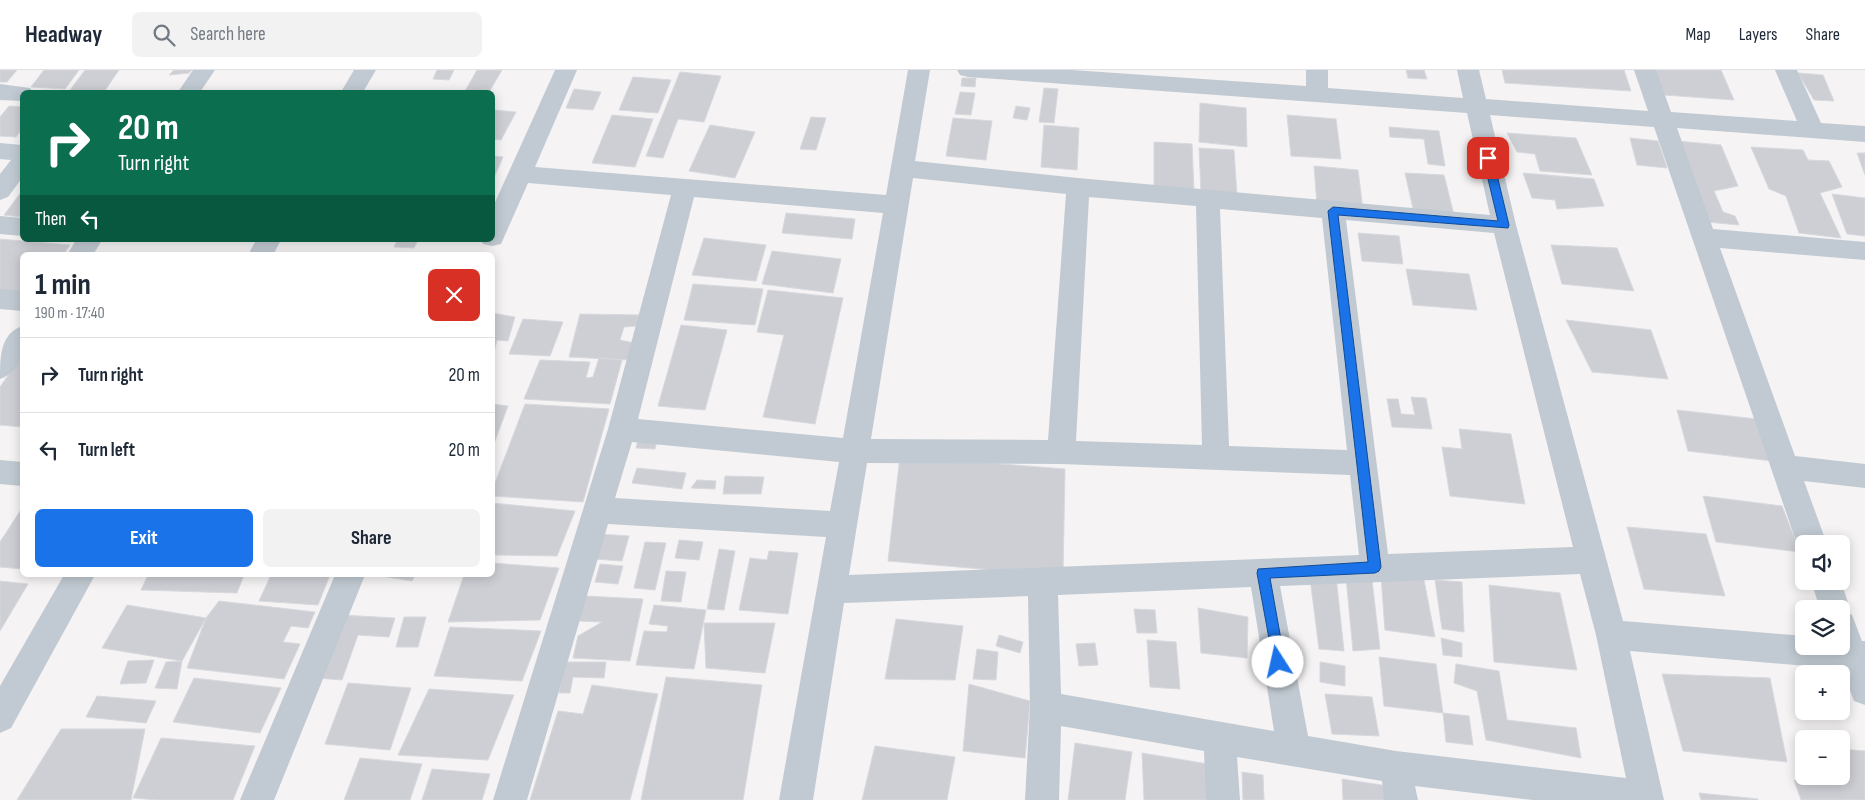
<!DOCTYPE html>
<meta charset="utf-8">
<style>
body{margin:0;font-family:"Sofia Sans Condensed",sans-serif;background:#f2f2f3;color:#1f2937;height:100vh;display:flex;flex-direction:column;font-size:19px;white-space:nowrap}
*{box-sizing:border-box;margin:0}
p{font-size:16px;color:#747a83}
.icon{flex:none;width:28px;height:28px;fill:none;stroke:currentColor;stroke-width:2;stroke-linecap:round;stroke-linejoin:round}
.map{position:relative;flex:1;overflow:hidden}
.sheet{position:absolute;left:20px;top:182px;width:475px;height:325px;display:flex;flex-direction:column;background:#fff;border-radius:8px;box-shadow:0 2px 12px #0003}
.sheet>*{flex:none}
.top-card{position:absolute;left:20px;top:20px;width:475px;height:152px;border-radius:8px;box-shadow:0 2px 12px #0003;background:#0b6e4f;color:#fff;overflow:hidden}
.buttons{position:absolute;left:1795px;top:465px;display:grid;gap:10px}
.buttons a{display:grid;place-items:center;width:55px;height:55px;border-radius:8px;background:#fff;box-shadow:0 2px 12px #0003;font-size:25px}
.pin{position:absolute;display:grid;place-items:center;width:42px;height:42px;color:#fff;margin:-21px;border-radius:10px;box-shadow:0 2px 8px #0006}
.me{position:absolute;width:55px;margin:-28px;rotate:350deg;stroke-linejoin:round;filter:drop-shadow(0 0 4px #0008)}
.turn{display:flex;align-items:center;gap:18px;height:105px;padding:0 15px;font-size:22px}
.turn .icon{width:65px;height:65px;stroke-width:2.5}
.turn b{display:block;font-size:35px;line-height:42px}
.then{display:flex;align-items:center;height:48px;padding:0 15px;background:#0003;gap:10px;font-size:19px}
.round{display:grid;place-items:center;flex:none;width:52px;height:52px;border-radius:8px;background:#f2f2f3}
.summary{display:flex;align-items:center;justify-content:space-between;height:85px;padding:0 15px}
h1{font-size:30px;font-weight:700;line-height:38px}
.primary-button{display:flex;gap:10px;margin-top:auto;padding:10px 15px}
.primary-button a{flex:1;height:58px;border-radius:8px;background:#1a73e8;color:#fff;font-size:20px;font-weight:700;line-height:58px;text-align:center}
.primary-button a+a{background:#f2f2f3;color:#1f2937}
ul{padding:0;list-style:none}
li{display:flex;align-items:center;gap:15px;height:75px;padding:0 15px;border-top:1px solid #e0e1e3}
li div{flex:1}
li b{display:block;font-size:19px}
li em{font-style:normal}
header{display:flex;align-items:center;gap:30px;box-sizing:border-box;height:70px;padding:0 25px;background:#fff;border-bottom:1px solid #e0e1e3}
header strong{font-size:24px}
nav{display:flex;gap:28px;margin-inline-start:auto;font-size:18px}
.search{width:350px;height:45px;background:#f2f2f3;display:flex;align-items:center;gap:12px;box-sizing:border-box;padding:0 18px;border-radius:8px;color:#747a83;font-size:19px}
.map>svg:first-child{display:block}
</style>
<header>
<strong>Headway</strong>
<div class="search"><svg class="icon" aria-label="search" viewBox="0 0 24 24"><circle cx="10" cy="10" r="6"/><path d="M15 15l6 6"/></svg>Search here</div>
<nav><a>Map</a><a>Layers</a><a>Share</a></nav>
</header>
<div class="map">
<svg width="1865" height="730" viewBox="0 0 1865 730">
<rect width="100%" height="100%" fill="#f5f3f3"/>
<!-- building -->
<g fill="#cdcfd5" stroke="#d7d9de">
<path d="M0,0H17L7,12H0Z"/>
<path d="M44,0H79L65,19L31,17Z"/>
<path d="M85,0H119L104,22L70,20Z"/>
<path d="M174,0H192L189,3L169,5Z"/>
<path d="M437,0H454L449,10L433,9Z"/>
<path d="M477,0H502L489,22L465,21Z"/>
<path d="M1406,0H1424L1427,9L1408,8Z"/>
<path d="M1502,0H1624L1631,21L1505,13Z"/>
<path d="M1654,0H1721L1734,30L1664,25Z"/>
<path d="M680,2L721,6L704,52L678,49L663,88L646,86Z"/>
<path d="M1798,3L1823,5L1834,31L1814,30Z"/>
<path d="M633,7L671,10L658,43L619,40Z"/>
<path d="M962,8H976L975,17L961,16Z"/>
<path d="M1044,18L1058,19L1054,53L1039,52Z"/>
<path d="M574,19L601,22L593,40L566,38Z"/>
<path d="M960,22L975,23L971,45L955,44Z"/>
<path d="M1200,33L1246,38L1247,77L1199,72Z"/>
<path d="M9,36L22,37V59L16,67L0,66V47Z"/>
<path d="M1016,36L1030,38L1027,50L1013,48Z"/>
<path d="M494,40L516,42L501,70L492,69Z"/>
<path d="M612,45L653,49L635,97L592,93Z"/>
<path d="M1287,45L1336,49L1341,89L1291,86Z"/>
<path d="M811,47L826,48L816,80L800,79Z"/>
<path d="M953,48L992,51L986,90L946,86Z"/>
<path d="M710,55L755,62L735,108L689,101Z"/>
<path d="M1044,55L1079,58L1077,100L1041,97Z"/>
<path d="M1389,57L1439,61L1445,96L1428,94L1424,69L1390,67Z"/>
<path d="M1507,63L1576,68L1592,105L1540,101L1535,84L1517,82Z"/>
<path d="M1630,68L1658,71L1667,98L1637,95Z"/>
<path d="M1677,71L1721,75L1738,116L1714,121L1723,142L1735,146L1739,155L1707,152Z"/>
<path d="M1154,72L1192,74L1194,122L1154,119Z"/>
<path d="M1751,77L1803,80L1808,90L1829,91L1842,117L1820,123L1841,168L1799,163L1786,126L1769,119Z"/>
<path d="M1199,78L1234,80L1237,126L1201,123Z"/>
<path d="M1857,83H1865V105Z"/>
<path d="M492,86L503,87L492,112Z"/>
<path d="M1314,96L1358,100L1363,140L1317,135Z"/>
<path d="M1405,103L1444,105L1454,145L1414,143Z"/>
<path d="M1523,103L1594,109L1604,136L1557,139L1555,130L1532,128Z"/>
<path d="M22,121V147L4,145Z"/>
<path d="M1832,124L1865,128V166L1847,164Z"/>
<path d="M786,143L855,149L852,169L782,163Z"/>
<path d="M1358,163L1399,166L1403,194L1362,191Z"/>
<path d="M704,168L766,175L756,211L692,205Z"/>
<path d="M0,169L70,175L63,185H22V222L0,220Z"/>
<path d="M397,170H418L414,178L394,177Z"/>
<path d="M1551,175L1617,178L1634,221L1562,214Z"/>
<path d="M772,181L841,189L833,223L762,214Z"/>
<path d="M1406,199L1469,204L1477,240L1413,235Z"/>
<path d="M693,214L763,219L755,255L684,250Z"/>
<path d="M768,220L843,228L815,354L763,347L784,265L757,262Z"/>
<path d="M492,243L515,247L508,271L497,270L494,282H492Z"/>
<path d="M580,244L639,245L636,256L624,257L620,270L634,273L630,290L569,287Z"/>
<path d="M523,249L563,252L550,286L509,284Z"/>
<path d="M1566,250L1651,260L1668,309L1592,302Z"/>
<path d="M681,255L727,260L705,340L658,336Z"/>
<path d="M22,285V357L0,355V317Z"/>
<path d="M599,288L622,290L610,334L524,329L540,290L590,292L586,308L593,307Z"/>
<path d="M1411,327L1426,328L1432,359L1392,357L1387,329H1398L1401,344L1415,345Z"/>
<path d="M492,334L508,336L492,379Z"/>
<path d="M525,334L609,339L583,432L492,426V421Z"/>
<path d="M1677,340L1756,349L1772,391L1688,381Z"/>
<path d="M1459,359L1511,364L1525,434L1450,426L1442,377L1462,379Z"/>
<path d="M639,366L658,367L655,379L636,378Z"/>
<path d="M900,386L1065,399L1063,506L888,491Z"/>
<path d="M637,398L686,403L682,419L632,413Z"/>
<path d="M725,406L764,407L761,424H723Z"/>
<path d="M697,410L716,411L715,419L691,418Z"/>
<path d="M1703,426L1782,436L1800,482L1716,472Z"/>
<path d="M492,433L575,441L557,486L492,485Z"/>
<path d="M22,438V499L0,497V472Z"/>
<path d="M1627,457L1706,464L1725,526L1644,519Z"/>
<path d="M600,464L629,466L622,491L594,489Z"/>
<path d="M679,470L703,472L699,490L675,488Z"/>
<path d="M645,472L666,473L655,520L634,518Z"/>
<path d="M719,479L735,481L724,540L707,539Z"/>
<path d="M769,481L798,483L788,544L739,540L750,488L767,490Z"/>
<path d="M492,493L559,498L540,550L448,552L464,505H492Z"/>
<path d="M600,494L623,496L618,514L595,512Z"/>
<path d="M666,501L686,502L681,532L661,531Z"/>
<path d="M148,505H244L237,523L141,520Z"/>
<path d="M271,505H330L318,535L259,531Z"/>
<path d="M375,505H415L412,511Z"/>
<path d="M1336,506L1344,581L1319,579L1310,508Z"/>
<path d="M1381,506L1424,510L1435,567L1385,560Z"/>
<path d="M1346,507L1372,510L1380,579L1353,581Z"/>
<path d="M1435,510L1462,512L1464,562L1442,559Z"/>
<path d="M0,511L28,514L0,561Z"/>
<path d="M1489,515L1560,523L1577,600L1494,592Z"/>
<path d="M585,526L643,529L630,591L573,588L578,566L602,552L579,551Z"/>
<path d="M219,531L315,542L308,558L291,556L283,572L300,574L284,609L187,598L206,548Z"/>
<path d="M127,535L206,548L182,591L102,578Z"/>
<path d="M654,535L706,540L694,599L636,595L644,561L667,562L668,556L649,554Z"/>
<path d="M1198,538L1248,547L1247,588L1201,583Z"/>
<path d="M1134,539L1155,540L1157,563H1137Z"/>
<path d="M341,545L395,548L389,567L358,565L342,610L317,608Z"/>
<path d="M404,547H426L418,577H396Z"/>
<path d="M896,549L963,556L955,610L885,609Z"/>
<path d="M704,553H775L765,603L706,598Z"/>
<path d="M450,557L541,561L522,611L434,606Z"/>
<path d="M999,565L1023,572L1020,583L996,576Z"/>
<path d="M1441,568L1462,573V587L1443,585Z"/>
<path d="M1147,570L1176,572L1180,619L1150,617Z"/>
<path d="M1095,573L1098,595L1079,596L1076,574Z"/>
<path d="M977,579L998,582L996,610L973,609Z"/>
<path d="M1379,587L1436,594L1443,643L1384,636Z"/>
<path d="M154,590L146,613L120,614L128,591Z"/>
<path d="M182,591L177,619L155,618L166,592Z"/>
<path d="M566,592H606L604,608L573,607L570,623H559Z"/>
<path d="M1320,592L1345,596V616L1320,612Z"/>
<path d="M1456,594L1499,601L1507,650L1576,658L1581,688L1486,670L1477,621L1454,613Z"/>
<path d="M1662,604L1770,608L1787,692L1683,681Z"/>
<path d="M666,607L762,615L743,730H641Z"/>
<path d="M194,608L281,618L260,663L173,652Z"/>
<path d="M348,613L411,618L390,680L325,674Z"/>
<path d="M969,614L1030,631L1025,688L963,681Z"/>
<path d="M592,615L658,624L630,730H530L558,641L583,644Z"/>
<path d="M429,619L514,625L488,690L398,685Z"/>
<path d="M1325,624L1372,627L1379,666L1332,664Z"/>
<path d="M97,626L156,631L146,653L86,647Z"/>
<path d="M1443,643L1469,646L1473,675L1446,672Z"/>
<path d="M61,659H145L131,730H17Z"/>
<path d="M161,668L255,676L233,730H158L133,728Z"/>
<path d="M1075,673L1132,682L1125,730H1068Z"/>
<path d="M875,676L955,687L947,730H862Z"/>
<path d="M1841,679L1865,681V730H1801L1794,710L1827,713L1824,706H1841Z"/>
<path d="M1142,683L1208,694L1207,730H1144Z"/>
<path d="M360,688L422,694L410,730H344Z"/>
<path d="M432,699L490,704L482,730H422Z"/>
<path d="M1242,702L1263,705L1264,730H1243Z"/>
<path d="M1342,709L1388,716L1389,730H1343Z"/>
<path d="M1699,723L1758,729V730H1701Z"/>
</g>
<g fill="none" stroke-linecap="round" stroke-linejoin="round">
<!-- minor -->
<g fill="#c1cad2" fill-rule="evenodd">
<path d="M193,0H215L200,22H178Z"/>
<path d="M354,0H376L363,22H341Z"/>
<path d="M555,0H577L535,97L886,125L908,0H930L915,91L1078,108L1490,145L1467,43L968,7L960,5L957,0H1072L1306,16V0H1328V18L1463,28L1457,0H1479L1486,29L1648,41L1634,0H1656L1671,42L1797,51L1775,0H1797L1821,53L1865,56V72L1677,58L1713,159L1865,172V190L1720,178L1795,386L1865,394V418L1804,411L1827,474H1804V484L1797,474L1654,57L1490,45L1516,155L1623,551L1804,566V576H1841V539H1820L1811,511H1841L1850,539L1848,543L1852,545L1862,571H1865V635L1854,631L1842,599L1630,581L1664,730H1533L1415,716L1418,730H1384L1382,711L1237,687L1240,730H1206L1204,681L1061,656L1059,730H1025L1030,637L1028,526L844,533L813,730H779L826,467L608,454L527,730H493L608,359L671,125L528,113L501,174L492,176L483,174L481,170H492V139ZM913,108L1066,124L1048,370L871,369ZM694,127L883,143L843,368L638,349ZM1089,127L1196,136L1202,375L1076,371ZM1220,139L1322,148L1347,380L1229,376ZM1346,150L1494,163L1573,477L1388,484ZM632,372L839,392L830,441L615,428ZM867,393L1061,394L1350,405L1359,485L849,505ZM1580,504L1596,565L1626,708L1396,681L1308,666L1280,516ZM1251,517L1274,661L1061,624L1058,525Z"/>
<path d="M0,14L30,18L33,22H22V31L0,30Z"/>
<path d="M0,73L22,75V108L8,127L0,130V104L11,90L0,89Z"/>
<path d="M0,146L22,148V166L0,164Z"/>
<path d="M76,170H102L93,185H67Z"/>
<path d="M256,170H281L273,185H248Z"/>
<path d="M0,219L22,221V241L0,239Z"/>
<path d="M22,256C25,276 23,301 0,309C0,287 0,264 22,256Z"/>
<path d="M0,390L22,392V416L0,414Z"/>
<path d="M64,505H95L11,658L0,663V616Z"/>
<path d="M335,505H365L274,730H240Z"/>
</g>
</g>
<!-- route -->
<path fill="#1a73e8" stroke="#114b97" d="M1488,84L1493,88L1509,155L1508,158L1338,145L1381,497L1379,501L1375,503L1270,508L1285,592L1283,596L1278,598L1274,596L1257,503L1258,499L1368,492L1328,141L1333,137L1498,151L1483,88Z"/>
</svg>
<div class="buttons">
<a><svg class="icon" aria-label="sound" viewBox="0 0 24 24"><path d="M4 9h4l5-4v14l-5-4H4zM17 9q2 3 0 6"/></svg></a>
<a><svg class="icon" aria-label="layers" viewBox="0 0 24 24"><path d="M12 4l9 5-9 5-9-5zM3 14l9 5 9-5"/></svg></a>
<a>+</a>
<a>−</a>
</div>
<div class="pin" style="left:1488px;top:88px;background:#d93025"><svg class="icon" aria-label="arrive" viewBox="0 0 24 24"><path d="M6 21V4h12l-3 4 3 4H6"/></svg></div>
<svg class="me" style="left:1278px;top:592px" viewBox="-20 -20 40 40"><circle r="19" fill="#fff"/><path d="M0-13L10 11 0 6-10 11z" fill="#1a73e8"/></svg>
<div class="top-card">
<div class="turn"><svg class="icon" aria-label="right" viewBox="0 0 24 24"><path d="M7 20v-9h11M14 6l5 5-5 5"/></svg><div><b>20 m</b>Turn right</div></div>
<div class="then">Then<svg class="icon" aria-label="left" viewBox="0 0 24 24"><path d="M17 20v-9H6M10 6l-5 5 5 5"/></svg></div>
</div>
<section class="sheet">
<div class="summary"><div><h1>1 min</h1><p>190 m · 17:40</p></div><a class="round" style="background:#d93025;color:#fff"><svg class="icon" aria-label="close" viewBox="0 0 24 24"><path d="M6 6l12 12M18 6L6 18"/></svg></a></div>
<ul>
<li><svg class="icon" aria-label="right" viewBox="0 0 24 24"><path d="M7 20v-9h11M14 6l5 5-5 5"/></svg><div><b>Turn right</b></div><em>20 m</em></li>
<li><svg class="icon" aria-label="left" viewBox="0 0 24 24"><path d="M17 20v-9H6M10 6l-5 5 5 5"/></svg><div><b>Turn left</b></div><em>20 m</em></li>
</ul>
<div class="primary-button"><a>Exit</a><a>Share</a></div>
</section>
</div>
